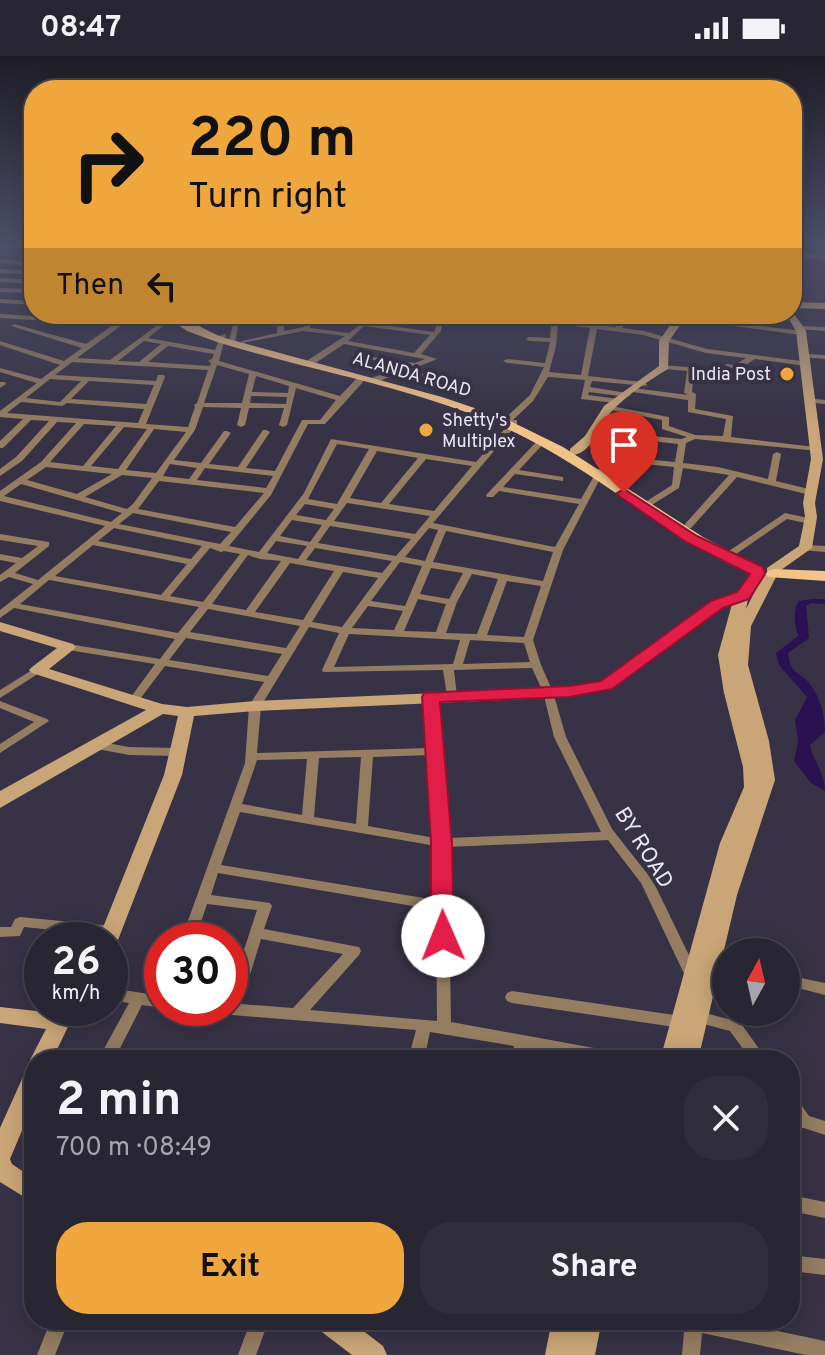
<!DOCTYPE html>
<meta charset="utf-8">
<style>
body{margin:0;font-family:Overpass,sans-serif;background:#312e3c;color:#f1f3f6;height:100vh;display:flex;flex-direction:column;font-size:30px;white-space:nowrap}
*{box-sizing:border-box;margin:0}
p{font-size:26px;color:#a5a5ac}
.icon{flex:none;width:44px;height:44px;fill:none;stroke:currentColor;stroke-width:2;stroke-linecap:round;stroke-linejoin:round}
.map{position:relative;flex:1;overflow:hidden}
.sheet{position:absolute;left:24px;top:994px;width:776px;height:280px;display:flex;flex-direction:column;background:#292634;border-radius:32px;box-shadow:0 4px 20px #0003,0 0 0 2px #45434f}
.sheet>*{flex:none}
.top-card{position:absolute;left:24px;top:24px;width:778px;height:244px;border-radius:32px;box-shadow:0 4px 20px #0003,0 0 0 2px #45434f;background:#efa73d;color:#111;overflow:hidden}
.needle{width:52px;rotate:8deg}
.tools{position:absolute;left:712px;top:882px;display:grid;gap:16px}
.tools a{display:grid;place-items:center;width:88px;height:88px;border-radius:50%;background:#292634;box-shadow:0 4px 20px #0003,0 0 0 2px #45434f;font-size:40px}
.speed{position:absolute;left:24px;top:866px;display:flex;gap:16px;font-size:40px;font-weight:700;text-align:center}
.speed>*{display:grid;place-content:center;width:104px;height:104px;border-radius:50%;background:#292634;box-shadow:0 4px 20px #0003,0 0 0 2px #45434f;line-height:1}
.speed small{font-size:20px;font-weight:400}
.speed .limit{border:12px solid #d22;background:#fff;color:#111}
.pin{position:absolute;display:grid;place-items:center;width:68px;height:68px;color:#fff;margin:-82px -34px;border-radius:50% 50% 50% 0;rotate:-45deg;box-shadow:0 0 8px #0007}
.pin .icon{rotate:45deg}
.me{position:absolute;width:88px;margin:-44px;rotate:359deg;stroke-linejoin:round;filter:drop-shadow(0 0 6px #0008)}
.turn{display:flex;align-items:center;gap:28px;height:168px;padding:0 32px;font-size:36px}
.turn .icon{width:104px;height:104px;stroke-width:2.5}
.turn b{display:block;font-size:56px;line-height:68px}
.then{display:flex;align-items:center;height:76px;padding:0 32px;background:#0003;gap:16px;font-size:30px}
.round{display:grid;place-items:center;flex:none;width:84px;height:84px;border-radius:32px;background:#312e3c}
.overview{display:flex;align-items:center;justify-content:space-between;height:136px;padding:0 32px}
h1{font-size:48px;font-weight:700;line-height:60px}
.action{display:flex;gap:16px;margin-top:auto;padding:16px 32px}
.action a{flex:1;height:92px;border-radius:32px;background:#efa73d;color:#111;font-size:32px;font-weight:700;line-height:92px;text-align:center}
.action a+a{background:#312e3c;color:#f1f3f6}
.status{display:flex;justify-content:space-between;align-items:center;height:56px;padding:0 40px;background:#292634;direction:ltr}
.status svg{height:22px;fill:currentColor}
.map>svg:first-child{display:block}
</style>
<div class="status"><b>08:47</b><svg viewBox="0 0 49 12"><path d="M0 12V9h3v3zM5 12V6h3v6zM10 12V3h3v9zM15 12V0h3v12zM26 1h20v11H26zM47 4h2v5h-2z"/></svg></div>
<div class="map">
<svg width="825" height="1299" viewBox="0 0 825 1299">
<rect width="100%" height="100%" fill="#373245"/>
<!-- water -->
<path fill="#2a1151" d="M813,543H825V548L811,547L806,550L809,582L788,597C791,620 798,614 809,627C820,640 825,659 825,676L810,689C814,708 825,716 825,735L811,727L794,705L798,685L795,664L807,641L779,609L776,597L798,580C795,569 792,555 799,545Z"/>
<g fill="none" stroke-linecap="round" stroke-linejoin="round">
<!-- street -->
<g fill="#947d61" fill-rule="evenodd">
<path d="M34,186V190L0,193V189Z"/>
<path d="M792,195L825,200V204L792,199Z"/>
<path d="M0,203L34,206V210L0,207Z"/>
<path d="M0,213L34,215V219L0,217Z"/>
<path d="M0,222L34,224V228L0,226Z"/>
<path d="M0,232L34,233V237L0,236Z"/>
<path d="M0,243L34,245V249L0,247Z"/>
<path d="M0,258L119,265L130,258H137L77,302L110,304L171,259L173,260V262L148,282L215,294L221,279L226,278L219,305L340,340L357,322H363V326L325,368H308L271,439L229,490L259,496L304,437L331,383L476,406L508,369H502V365L530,339L544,311L507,307L503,305L507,303L545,307L550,286L529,285L526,283L529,281L550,282L552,258H558V264L615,271L624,262L606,258L629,259L632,261L622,272L644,275L707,293L810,306V310H807L755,303L739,313L731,312L729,318H726L694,315L692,336L696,338L695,353L733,360L731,381L815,391L819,393L818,395L695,383L686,387L683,407L718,411L768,423L773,398L777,396L781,398L776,425L813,434V438L810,439L737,421L691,472H685V468L729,419L683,412L679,432L650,450L647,449V445L672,429L674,411L635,407L603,417L563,494L533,584L541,609L553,636L566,681L612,773L653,825L700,922L698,926L693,927L688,926L641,827L608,784L448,791L451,966L627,998L632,1000L635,1004H593L528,992L527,1004H511L514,990L430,976L424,1004H408L416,974L232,959L220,956L218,952H230V937L257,854L207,848L195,884H181L245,707L249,650L264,626L165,610L137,647L133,648L128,645L155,608L68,594L63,591L68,588L160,603L175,583L14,552L0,562V554L33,528L9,521L0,526V519L16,507L0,504V498L22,502L38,490L0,484V478L49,486V490L15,517L38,524L105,470L0,445V435L41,406L76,367L57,366L22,405L0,420V413L16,401L49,365L31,364L3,392H0V385L23,363L0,361V355L37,327L0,316V312L41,323L60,309L0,289V285L64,305L82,292L11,270L14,268L86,288L113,269L0,262ZM558,268L590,272L581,319L549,316L556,290ZM597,273L643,279L706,297L746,302L735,309L726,308L724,314L661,309L660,311L664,313L687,315L684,337L688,339L633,332L629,334L633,336L688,344V356L726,363L723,380L695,379L669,370V361L606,349V353L662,364V373L687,381L681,383L594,374L590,376L591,378L678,388L675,406L635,402L598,413L581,443L503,431L515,418L563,425V421L519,414L546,385L539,383L486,439L487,441H493L499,435L579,448L555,491L433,467L517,368V364H513L533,345L548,321L585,324L581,343L615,347H618V343L588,339L589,336L627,341L631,339L627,337L590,331L592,325L646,330L647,328L643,326L588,320ZM144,285L161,288L139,306L118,305ZM168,290L214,298L212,303L208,305L211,307L210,310L148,306ZM72,306L208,314L197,347L194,349L195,351L188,371L146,368L165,321L164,319H158L156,325L55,319ZM217,309L249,318L242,347H204ZM256,320L289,330L288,337L252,336ZM50,323L81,325L60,346L26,342ZM89,325L154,329L146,348L71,343ZM296,332L336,344L320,364H302L275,415L246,412L270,376L266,374H263L238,411L209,408L231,377L227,375H224L201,407L174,404L195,374L203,351L241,352L237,369L241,371L245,369L249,352H284L279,369L283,371L287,369ZM251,340L287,341L286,348L250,347ZM21,346L62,350L67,347L144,353L138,367L7,357ZM84,368L116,370L83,410L50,406ZM124,371L147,373L118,413L91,410ZM154,373L186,376L156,417L126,414ZM337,388L369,393L337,448L308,443ZM377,395L418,402L381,447L350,442ZM426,403L472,410L434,455L389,448ZM170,408L197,412L189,423L163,420ZM46,411L112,418L77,438L27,424ZM205,412L273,420L266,432L197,424ZM122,419L152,422L133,448L127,453L85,441ZM159,425L264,437L235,471L138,453ZM21,428L122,457L111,466L4,440ZM347,447L430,460L415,478L334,465ZM305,448L334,453L326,464L296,459ZM133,457L231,476L220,488L119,468ZM292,464L322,469L310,486L280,480ZM330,470L411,483L396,500L318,487ZM114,472L202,490L191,503L98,485ZM429,472L438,474L425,505L405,501ZM446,475L553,496L543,525L433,506ZM276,485L307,490L298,503L267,497ZM93,489L187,508L161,539L55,520ZM210,492L221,496L224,495L240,498L203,546L170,540ZM315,492L392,505L382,517L306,504ZM248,499L260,503L281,505L246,554L212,548ZM400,506L422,510L405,550L371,545ZM290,507L334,515L303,564L255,556ZM431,512L463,517L449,543L420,538ZM343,516L378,522L342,571L312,566ZM472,518L498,523L477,578L446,577L457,546ZM49,524L199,551L178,577L20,548ZM507,525L541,530L524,581L487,579ZM418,543L446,548L436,576L404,575ZM368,550L403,555L394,574L352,572ZM208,553L300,570L286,592L190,576ZM309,571L339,577L322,614L323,616L443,614L447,640L452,643L457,640L454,614L532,612L543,636L554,681L601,776L448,782L436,641L431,638L426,641L429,692L257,697L261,650ZM349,578L460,584L453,608L334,611ZM186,582L282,598L268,620L169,604ZM470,584L524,587L530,606L463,608ZM430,699L435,782L368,770L373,701ZM361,701L356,768L314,761L319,702ZM307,703L302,759L242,748L257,704ZM240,756L436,790V844L221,809ZM218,817L436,854L437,965L310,954L359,899L361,895L359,891L264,873L272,850L270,847L211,839ZM261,883L343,898L293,952L241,948Z"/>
<path d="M235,258H241L235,286L232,288L229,286Z"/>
<path d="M278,258H284V275L304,271L305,258L311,259L310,272L349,277L363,266L434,276L437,267L376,260L373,258H394L443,264L441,275L421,298L437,303L410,314L474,332L470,334L402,316L377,326H371V322L407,310L356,301L352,299L354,298L415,307L425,303L344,288L314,308H308V304L345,280L303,275L242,287V285L277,277ZM364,270L430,279L414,297L348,285Z"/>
<path d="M682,260L801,275L804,277L801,279L680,263L679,262Z"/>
<path d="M800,270L825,271V275L798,273L797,272Z"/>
<path d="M805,298L825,299V303L803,301L801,300Z"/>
<path d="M0,326H5L6,328L0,332Z"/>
<path d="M806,342L825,344V348L806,346Z"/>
<path d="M785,457L813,463L814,465L810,468L787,463L729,503H723V499Z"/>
<path d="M805,489L825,490V496L802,494V490Z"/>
<path d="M37,611L41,612L42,614L41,616L0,642V634Z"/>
<path d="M0,645L47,663L49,665L0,697V688L34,666L0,652Z"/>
<path d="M96,685L129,691L178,692L184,696L178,700L129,699L92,692L90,689L92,686Z"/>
<path d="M20,861L113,870L118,871L120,875L118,879L113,880L24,871L20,880L0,881V871H11L15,863Z"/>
<path d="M786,919L825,927V939L786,929Z"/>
<path d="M110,932L162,940V952L142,949L114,1004H98L129,947L110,944Z"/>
<path d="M512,935L681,960L686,962L688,966L686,970L681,972L512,947L507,945L505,941L507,937Z"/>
<path d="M697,955L740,966L767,1004H751L730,975L692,965L690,961L692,957Z"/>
<path d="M685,995L721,1000L724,1004H679L678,1001L680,997Z"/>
<path d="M790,1038L795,1040L809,1060L825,1065V1079L804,1072L790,1070Z"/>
<path d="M790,1139L825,1146V1162L790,1155Z"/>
<path d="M790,1199L825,1203V1219L790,1215Z"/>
<path d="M51,1264H69L55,1299H37Z"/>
<path d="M251,1264H269L256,1299H238Z"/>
<path d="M685,1264H726L825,1285V1299H806L702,1277L700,1299H682Z"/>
</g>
<!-- secondary -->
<g fill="#c9a577" fill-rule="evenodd">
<path d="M792,246L825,247V253L792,252Z"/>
<path d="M792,255L806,275L823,403L815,447L817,461L812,492L774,519L776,521L751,570L748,609L769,685L775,724L737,839L698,1004H660L720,787L744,731L743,711L724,637L718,599L732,548L722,552L612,632L606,634L569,641L255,655L194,660L182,719L118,884L115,889L110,891V884H98L164,719L178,660L163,658L0,752V735L146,654L32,617L29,614L32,611L57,592L0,575V566L73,588L76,591L73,594L49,613L162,648L187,651L255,645L569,631L601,625L712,546L738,537L753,515L758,514L767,517V512L799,490L805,461L803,447L811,403L796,275L786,258H792ZM759,527L746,553L748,543Z"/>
<path d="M678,258H688L669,285L668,313C648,325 627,339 612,355C599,369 592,400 570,399V393L585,380L604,350L659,310V285Z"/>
<path d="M0,951L54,957L57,952H77L52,1004H34V1011L30,1004L46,973L0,967Z"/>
<path d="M34,1011V1046L10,1103L12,1108L34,1123V1147L0,1126V1072L26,1014Z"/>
<path d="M314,1264H349L383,1290L387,1299H352L318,1273Z"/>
<path d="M552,1264H602L595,1299H545Z"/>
</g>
<!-- primary -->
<g fill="#f2c388" fill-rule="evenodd">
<path d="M162,258C182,258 205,275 225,282L442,341L504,362L563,391L703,481L765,514L757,519C730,512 704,495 681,480C629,448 581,410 526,382C432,334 318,317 217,286L187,275Z"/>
<path d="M774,513L825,515V525L768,521L766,518L768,515Z"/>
</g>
</g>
<!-- sky -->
<linearGradient id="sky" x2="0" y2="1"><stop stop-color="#1e1c26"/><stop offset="0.51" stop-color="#4d4f68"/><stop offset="1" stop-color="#4d4f68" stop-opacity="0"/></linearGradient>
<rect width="825" height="368" fill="url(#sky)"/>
<!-- route -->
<path fill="#e11d48" stroke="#92132f" stroke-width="2" d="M624,433L697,480L763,511L765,518L749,543L723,552L612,633L569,641L440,646L452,787L454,880L451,886L443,889L435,886L431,880V787L422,641L424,637L569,630L601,625L711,545L737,536L750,518L686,486L619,440L617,437Z"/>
<!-- markers -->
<g fill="#efa73d" stroke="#373245" stroke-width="3">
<circle cx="787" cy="318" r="8"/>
<circle cx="426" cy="374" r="8"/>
</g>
<g text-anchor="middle" stroke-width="8" stroke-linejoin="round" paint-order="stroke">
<!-- far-street labels -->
<g font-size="18" fill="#eae8f4" stroke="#373245">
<text transform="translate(412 318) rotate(16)" y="6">ALANDA ROAD</text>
</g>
<!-- far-poi labels -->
<g font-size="18" fill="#eae8f4" stroke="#373245" text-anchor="end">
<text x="771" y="324">India Post</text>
<text x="442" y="370" text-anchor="start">Shetty's<tspan x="442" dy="21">Multiplex</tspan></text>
</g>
<!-- street labels -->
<g font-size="22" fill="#eae8f4" stroke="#373245">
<text transform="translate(645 791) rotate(58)" y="8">BY ROAD</text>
</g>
</g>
</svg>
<div class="tools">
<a><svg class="needle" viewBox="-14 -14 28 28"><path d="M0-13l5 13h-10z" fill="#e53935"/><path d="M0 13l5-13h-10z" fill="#a5a5ac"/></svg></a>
</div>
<div class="speed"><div>26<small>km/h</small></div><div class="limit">30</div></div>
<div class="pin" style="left:624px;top:437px;background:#d93025"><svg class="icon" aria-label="arrive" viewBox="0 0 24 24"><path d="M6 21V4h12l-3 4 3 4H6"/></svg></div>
<svg class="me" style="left:443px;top:880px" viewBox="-20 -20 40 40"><circle r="19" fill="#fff"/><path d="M0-13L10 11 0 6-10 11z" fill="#e11d48"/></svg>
<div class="top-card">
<div class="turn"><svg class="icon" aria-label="right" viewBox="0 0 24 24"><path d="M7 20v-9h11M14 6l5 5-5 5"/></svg><div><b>220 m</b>Turn right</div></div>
<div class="then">Then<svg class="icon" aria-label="left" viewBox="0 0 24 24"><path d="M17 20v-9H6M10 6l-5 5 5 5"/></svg></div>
</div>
<section class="sheet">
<div class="overview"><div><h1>2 min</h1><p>700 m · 08:49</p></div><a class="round"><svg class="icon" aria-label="close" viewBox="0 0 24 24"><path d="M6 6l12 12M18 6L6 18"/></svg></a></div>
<div class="action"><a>Exit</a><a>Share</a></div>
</section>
</div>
